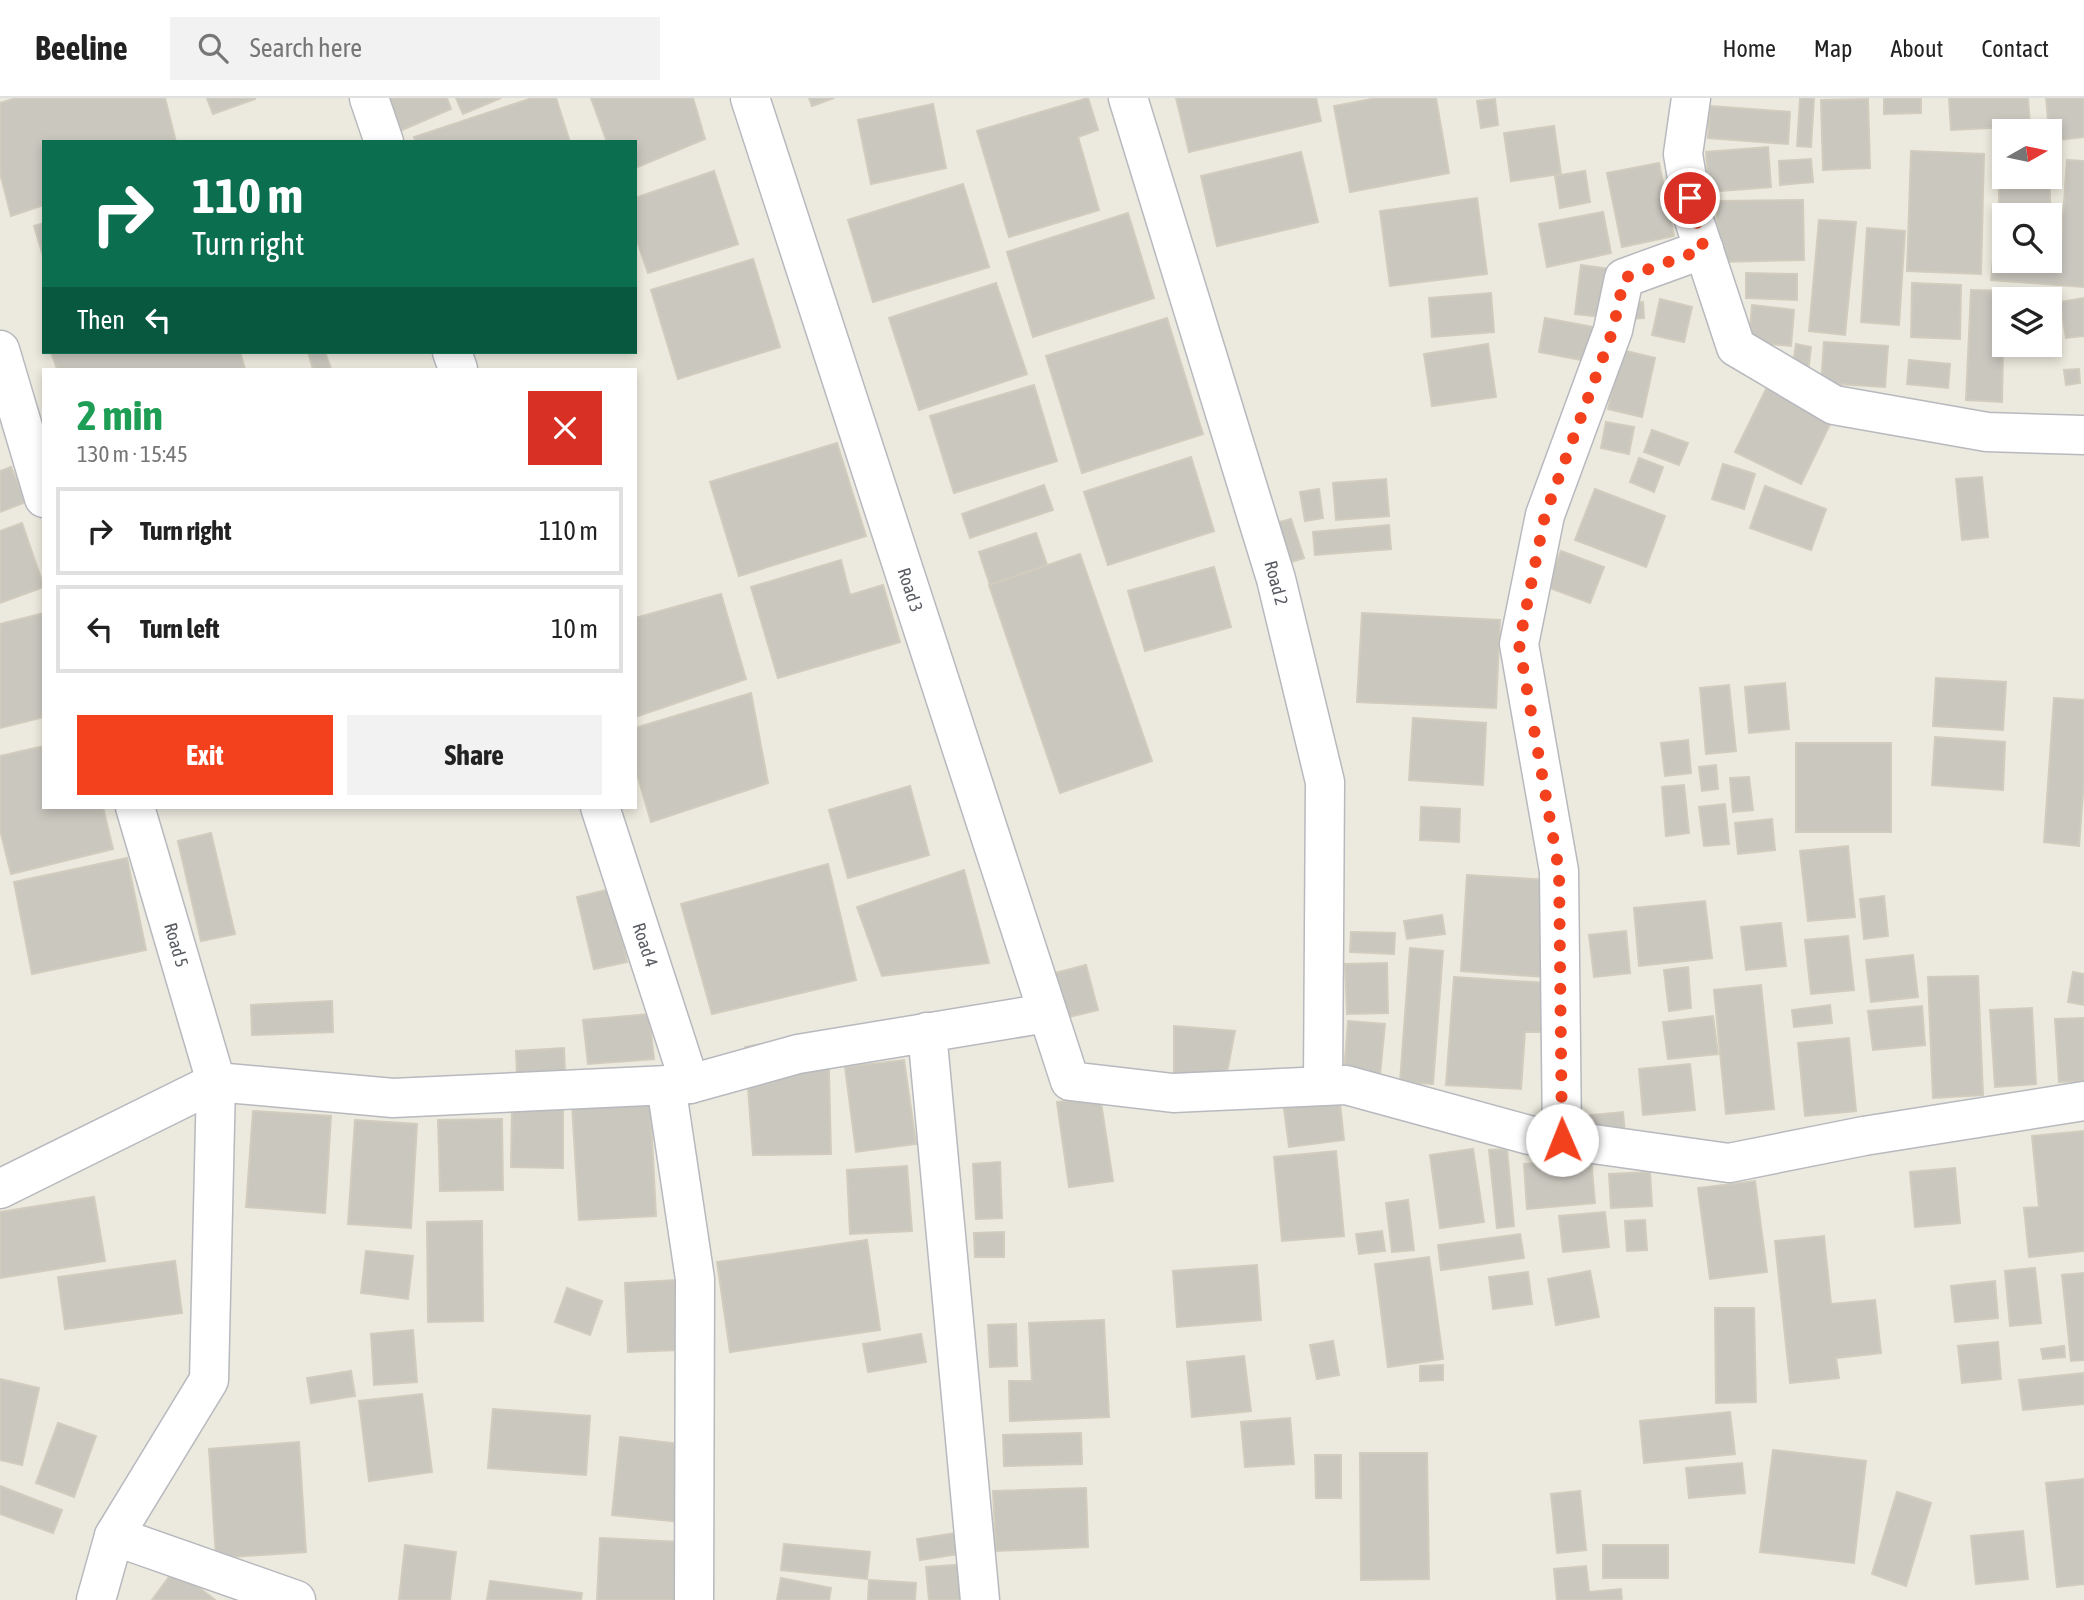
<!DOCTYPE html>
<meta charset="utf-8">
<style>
body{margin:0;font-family:"Asap Condensed",sans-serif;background:#f2f2f2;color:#222;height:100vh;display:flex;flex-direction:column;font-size:26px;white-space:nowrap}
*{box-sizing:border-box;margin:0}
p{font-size:23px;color:#767676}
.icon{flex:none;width:38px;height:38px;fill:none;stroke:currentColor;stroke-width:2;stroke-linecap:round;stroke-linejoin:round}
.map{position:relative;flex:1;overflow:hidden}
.panel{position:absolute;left:42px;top:270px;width:595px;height:441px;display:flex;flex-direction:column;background:#fff;border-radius:0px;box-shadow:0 4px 10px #0003}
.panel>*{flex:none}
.hud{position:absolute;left:42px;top:42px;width:595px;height:214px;border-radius:0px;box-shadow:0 4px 10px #0003;background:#0b6e4f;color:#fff;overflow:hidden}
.needle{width:46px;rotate:81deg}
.controls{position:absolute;left:1992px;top:21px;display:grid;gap:14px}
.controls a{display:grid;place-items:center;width:70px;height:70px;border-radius:0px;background:#fff;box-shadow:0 4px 10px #0003;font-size:35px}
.pin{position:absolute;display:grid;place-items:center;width:60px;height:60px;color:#fff;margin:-30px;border:4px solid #fff;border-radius:50%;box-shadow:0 2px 7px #0007}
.me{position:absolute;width:77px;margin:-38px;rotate:359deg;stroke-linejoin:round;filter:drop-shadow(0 0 5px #0008)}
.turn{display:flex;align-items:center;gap:24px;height:147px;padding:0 35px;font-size:32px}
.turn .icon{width:91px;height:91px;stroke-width:2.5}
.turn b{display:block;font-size:49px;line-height:60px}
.then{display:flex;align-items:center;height:66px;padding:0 35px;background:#0003;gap:14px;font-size:26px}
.round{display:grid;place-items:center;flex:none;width:74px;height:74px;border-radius:0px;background:#f2f2f2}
.headline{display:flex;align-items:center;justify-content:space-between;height:119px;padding:0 35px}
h1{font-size:42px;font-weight:700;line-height:52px;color:#1e9e55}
.action{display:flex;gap:14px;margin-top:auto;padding:14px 35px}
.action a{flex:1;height:80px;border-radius:0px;background:#f3411e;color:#fff;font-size:28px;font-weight:700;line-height:80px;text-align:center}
.action a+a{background:#f2f2f2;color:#222}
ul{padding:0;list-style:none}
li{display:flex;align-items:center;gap:21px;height:88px;margin:0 14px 10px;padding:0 21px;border:4px solid #e0e0e0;border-radius:0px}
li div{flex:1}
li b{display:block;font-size:26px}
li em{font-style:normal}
header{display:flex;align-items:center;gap:42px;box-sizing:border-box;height:98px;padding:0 35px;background:#fff;border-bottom:2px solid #e0e0e0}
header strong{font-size:33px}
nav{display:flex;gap:38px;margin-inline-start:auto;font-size:24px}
.search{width:490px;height:63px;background:#f2f2f2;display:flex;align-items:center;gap:18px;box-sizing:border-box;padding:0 24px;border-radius:0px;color:#767676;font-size:26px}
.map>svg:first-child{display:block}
</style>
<header>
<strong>Beeline</strong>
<div class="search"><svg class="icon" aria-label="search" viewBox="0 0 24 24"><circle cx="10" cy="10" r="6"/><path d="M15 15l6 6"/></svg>Search here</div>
<nav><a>Home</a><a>Map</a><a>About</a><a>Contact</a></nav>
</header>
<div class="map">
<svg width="2084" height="1502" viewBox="0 0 2084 1502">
<rect width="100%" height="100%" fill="#eceade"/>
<!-- building -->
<g fill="#c9c7be" stroke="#d1ccbd" stroke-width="2">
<path d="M16,0H165L176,44H44V107L11,118L0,75V5Z"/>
<path d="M207,0H255V1L213,16Z"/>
<path d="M380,0H447L451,11L393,36Z"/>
<path d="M456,0H501L463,16Z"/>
<path d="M532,0H556L570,44H416L414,39Z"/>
<path d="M591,0H693L705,41L635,70V44H607Z"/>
<path d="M809,0H834L812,8Z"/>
<path d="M1088,0L1098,32L1078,39L1099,112L1009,139L977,33Z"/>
<path d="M1176,0H1316L1321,23L1189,54Z"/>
<path d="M1377,0H1436L1449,75L1350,94L1334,8Z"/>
<path d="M1800,0H1814L1811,49L1797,48Z"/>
<path d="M1884,0H1921V15L1884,16Z"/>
<path d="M1949,0H2028L2030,28L1951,32Z"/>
<path d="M2046,0H2084V39L2050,43Z"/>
<path d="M1495,1L1498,27L1481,30L1477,3Z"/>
<path d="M1868,1L1870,70L1823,72L1821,2Z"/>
<path d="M933,6L946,70L871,86L858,22Z"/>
<path d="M1710,8L1790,14L1788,46L1708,40Z"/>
<path d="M1554,28L1561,76L1511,83L1504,35Z"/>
<path d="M1768,49L1771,89L1709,94L1706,54Z"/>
<path d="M1911,53L1984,56L1981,176L1907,173Z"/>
<path d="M1301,54L1318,124L1217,148L1201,78Z"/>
<path d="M2049,59L2051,136L2049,117H2004V136H1999V60H2004V79H2049Z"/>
<path d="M1811,61L1813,84L1780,87L1779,63Z"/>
<path d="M2067,62L2084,63V189L1991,182L1995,142H2004V163H2049V145L2061,146Z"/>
<path d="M1659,65L1674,138L1622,149L1607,75Z"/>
<path d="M714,73L738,146L648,175L635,137V100Z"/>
<path d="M1585,73L1590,104L1560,110L1555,78Z"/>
<path d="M963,86L989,169L873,204L848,122Z"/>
<path d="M1477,100L1487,176L1390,188L1380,113Z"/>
<path d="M1803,102L1804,162L1718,164L1717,103Z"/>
<path d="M1603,114L1611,155L1547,169L1539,126Z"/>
<path d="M1128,115L1154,200L1033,239L1007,154Z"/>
<path d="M1819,122L1856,124L1845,237L1809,233Z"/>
<path d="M44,125V161L34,128Z"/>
<path d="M1867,130L1905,133L1899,227L1861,224Z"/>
<path d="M753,161L780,249L678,281L651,192Z"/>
<path d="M1581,167L1618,172L1612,220L1575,216Z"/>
<path d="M1746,175L1797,176V202L1746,200Z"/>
<path d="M996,185L1027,276L919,312L889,220Z"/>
<path d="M1912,185L1961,187L1960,241L1911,239Z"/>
<path d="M1971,192L2007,193V201H2004L2002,304L1966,302Z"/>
<path d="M2058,194L2061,243L2049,244V201H2014V198Z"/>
<path d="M1491,195L1494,234L1432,239L1429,200Z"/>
<path d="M2084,200V238L2066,240L2060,204Z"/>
<path d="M1660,201L1692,209L1684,244L1652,237Z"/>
<path d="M1643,204L1644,220L1624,221V205Z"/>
<path d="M1752,207L1794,212L1791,248L1749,244Z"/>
<path d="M1167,220L1203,336L1082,375L1046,258Z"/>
<path d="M1545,220L1604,231L1597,265L1539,254Z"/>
<path d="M1824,244L1888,248L1885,289L1821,285Z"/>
<path d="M1488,246L1496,299L1432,308L1424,256Z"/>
<path d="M1796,246L1811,249L1808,275L1792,273Z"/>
<path d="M1622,252L1655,260L1642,319L1608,311Z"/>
<path d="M51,254H240L245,271H57Z"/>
<path d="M308,254H325L331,271H313Z"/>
<path d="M1909,262L1950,266L1948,290L1907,286Z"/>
<path d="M2079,271L2080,285L2066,287L2064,272Z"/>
<path d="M1771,281L1837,312L1801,386L1735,354Z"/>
<path d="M1034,287L1057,363L954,395L930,318Z"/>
<path d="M1606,324L1634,329L1629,356L1601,350Z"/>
<path d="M1652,332L1688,345L1679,367L1644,354Z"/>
<path d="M837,345L866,438L739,478L710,384Z"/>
<path d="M1191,359L1214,433L1108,467L1084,394Z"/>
<path d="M1639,360L1663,369L1654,394L1630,384Z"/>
<path d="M1723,366L1755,376L1744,411L1712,401Z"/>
<path d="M11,369L26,404L0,414V373Z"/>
<path d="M1982,379L1988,439L1962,442L1956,381Z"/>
<path d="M1386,381L1389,418L1336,422L1333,385Z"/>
<path d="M1044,387L1053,412L970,440L962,416Z"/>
<path d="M1765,388L1826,411L1811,452L1750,430Z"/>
<path d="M1319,391L1323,420L1305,423L1300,394Z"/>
<path d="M1595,391L1665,418L1646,469L1575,442Z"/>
<path d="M1291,421L1304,460L1281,467L1268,427Z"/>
<path d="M22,425L44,489L0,505V433Z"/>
<path d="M1389,427L1391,451L1315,457L1313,434Z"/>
<path d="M1036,435L1047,467L990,487L979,454Z"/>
<path d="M1561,453L1604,469L1590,505L1547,489Z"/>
<path d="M1080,456L1152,663L1060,695L989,487Z"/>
<path d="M841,462L850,497L883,487L900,544L778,580L751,489Z"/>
<path d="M1214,469L1231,529L1145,553L1128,493Z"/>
<path d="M721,496L746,581L635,619V520Z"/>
<path d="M44,515V619L0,630V526Z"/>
<path d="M1362,515L1500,522L1496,610L1357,604Z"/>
<path d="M1936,580L2006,584L2003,632L1933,628Z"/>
<path d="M1785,585L1789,631L1749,635L1745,589Z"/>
<path d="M1729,587L1736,653L1706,656L1700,590Z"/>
<path d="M751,595L768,685L651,724L635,669V630Z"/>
<path d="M2054,600L2084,602V683L2079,748L2044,744Z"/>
<path d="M1413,620L1486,625L1483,687L1409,682Z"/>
<path d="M1935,639L2005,644L2003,692L1932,687Z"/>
<path d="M1688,642L1691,675L1665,678L1661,645Z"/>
<rect x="1796" y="645" width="95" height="89"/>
<path d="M44,648V709H103L113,751L11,776L0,732V658Z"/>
<path d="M1716,667L1718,691L1702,693L1699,669Z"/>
<path d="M1749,679L1753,712L1733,714L1730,680Z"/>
<path d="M1684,687L1689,735L1666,738L1662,689Z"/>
<path d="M910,688L929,757L848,780L829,712Z"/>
<path d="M1725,706L1729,746L1704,748L1699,709Z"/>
<path d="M1421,709L1460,711L1459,744L1420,742Z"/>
<path d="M1772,721L1775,752L1738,756L1735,725Z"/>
<path d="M211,735L235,836L201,843L178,743Z"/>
<path d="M1848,748L1855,819L1808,823L1800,753Z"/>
<path d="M127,760L146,852L32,876L14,784Z"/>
<path d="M828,766L856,882L712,916L681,806Z"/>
<path d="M964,772L989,865L882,878L857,809Z"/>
<path d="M1467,777L1551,782L1545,879L1461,873Z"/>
<path d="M611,791L627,864L594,871L577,799Z"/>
<path d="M1884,798L1888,838L1864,841L1860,801Z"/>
<path d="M1705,803L1712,860L1639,868L1634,810Z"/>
<path d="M1442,817L1445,836L1407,841L1404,823Z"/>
<path d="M1781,825L1786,868L1746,872L1741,829Z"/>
<path d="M1626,833L1630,875L1594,879L1589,837Z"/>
<path d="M1351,834L1395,835L1394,856L1350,854Z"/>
<path d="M1848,838L1854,892L1811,896L1805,842Z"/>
<path d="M1410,850L1443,853L1433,986L1400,984Z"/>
<path d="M1913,857L1918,899L1871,904L1866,862Z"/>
<path d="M1387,865L1388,915L1347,916L1345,866Z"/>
<path d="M1086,867L1098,912L1065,920L1055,875Z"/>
<path d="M1688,869L1691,910L1669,913L1664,872Z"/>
<path d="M2073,874L2084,876V907L2068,904Z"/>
<path d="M1978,878L1983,997L1933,1000L1928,879Z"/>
<path d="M1454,879L1547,885L1544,934H1525L1521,991L1446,987Z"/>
<path d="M1761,887L1774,1011L1726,1016L1714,892Z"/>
<path d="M332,903L333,934L252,937L251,907Z"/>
<path d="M1830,907L1832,925L1794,929L1792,912Z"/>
<path d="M1922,908L1925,947L1873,952L1868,913Z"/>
<path d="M2032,910L2036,986L1995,989L1990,912Z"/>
<path d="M649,916L654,961L588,966L583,922Z"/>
<path d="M1713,918L1718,956L1668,961L1663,924Z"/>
<path d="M2084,920V983L2059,984L2055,921Z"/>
<path d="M1348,923L1385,926L1380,977L1344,974Z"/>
<path d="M1174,928L1235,933L1224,990L1174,984Z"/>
<path d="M828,934L831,1056L753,1057L745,949Z"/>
<path d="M1849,940L1856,1013L1805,1018L1798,945Z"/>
<path d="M564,950L565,973L517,976L516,953Z"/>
<path d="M904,962L916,1046L856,1054L845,969Z"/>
<path d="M1690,966L1695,1012L1643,1017L1639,971Z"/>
<path d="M1339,996L1344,1042L1289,1049L1283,1003Z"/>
<path d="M1100,998L1113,1083L1069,1089L1057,1004Z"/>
<path d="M650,1002L656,1118L579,1122L572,1006Z"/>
<path d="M512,1009H563V1070L511,1069Z"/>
<path d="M253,1013L331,1018L325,1115L246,1109Z"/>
<path d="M1623,1014L1625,1036L1585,1040L1582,1018Z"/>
<path d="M502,1021L503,1092L440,1093L438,1022Z"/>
<path d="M355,1022L417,1026L411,1130L348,1126Z"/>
<path d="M2084,1033V1153L2029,1159L2024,1110L2039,1109L2032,1038Z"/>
<path d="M1473,1051L1484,1124L1440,1130L1430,1057Z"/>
<path d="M1507,1051L1514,1128L1497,1130L1489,1052Z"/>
<path d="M1336,1053L1344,1138L1282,1143L1274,1059Z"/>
<path d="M1591,1060L1595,1105L1527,1111L1524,1066Z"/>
<path d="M1000,1064L1002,1120L976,1121L973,1066Z"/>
<path d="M907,1068L912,1133L850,1136L847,1072Z"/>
<path d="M1955,1070L1960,1125L1915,1129L1910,1074Z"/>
<path d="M1650,1074L1652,1108L1611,1110L1609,1076Z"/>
<path d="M1755,1083L1767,1174L1710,1181L1698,1090Z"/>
<path d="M94,1099L105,1163L0,1180V1114Z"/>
<path d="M1408,1102L1414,1152L1392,1154L1386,1105Z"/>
<path d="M1605,1114L1609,1149L1563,1154L1559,1118Z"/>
<path d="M1645,1122L1647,1152L1627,1153L1625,1123Z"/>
<path d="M482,1123L483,1223L428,1224L427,1124Z"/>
<path d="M1382,1133L1385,1153L1359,1156L1356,1136Z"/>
<path d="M1004,1134V1159H975L974,1135Z"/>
<path d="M1520,1136L1524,1160L1441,1172L1438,1147Z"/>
<path d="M1824,1138L1831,1206L1875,1202L1881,1255L1836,1260L1839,1280L1790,1285L1775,1143Z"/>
<path d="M867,1142L880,1232L730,1254L717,1164Z"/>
<path d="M366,1153L413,1158L408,1201L361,1195Z"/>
<path d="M1429,1159L1443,1261L1388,1269L1375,1166Z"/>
<path d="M175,1163L182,1215L65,1231L58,1179Z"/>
<path d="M1257,1167L1261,1222L1177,1229L1173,1173Z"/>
<path d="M2035,1170L2041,1225L2010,1228L2005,1173Z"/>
<path d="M1590,1173L1599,1219L1556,1227L1548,1181Z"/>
<path d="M1528,1174L1532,1206L1493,1211L1489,1179Z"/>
<path d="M2084,1175V1262L2071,1263L2062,1177Z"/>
<path d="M676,1182L679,1252L628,1254L625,1185Z"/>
<path d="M1995,1183L1998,1220L1955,1224L1951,1188Z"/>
<path d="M567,1190L602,1203L590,1237L555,1224Z"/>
<path d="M1715,1210H1754L1756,1304L1716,1305Z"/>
<path d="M1104,1222L1109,1319L1010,1323L1009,1283H1032L1029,1225Z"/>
<path d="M1016,1226L1017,1268L990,1269L988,1227Z"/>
<path d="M413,1232L417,1284L374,1287L371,1236Z"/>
<path d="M921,1236L926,1264L868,1274L863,1246Z"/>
<path d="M1333,1243L1339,1277L1317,1281L1310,1247Z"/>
<path d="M1998,1244L2001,1281L1962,1285L1958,1248Z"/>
<path d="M2064,1248L2065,1259L2043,1261L2041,1251Z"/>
<path d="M1244,1258L1251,1313L1192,1319L1187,1264Z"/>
<path d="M1443,1267V1282L1420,1283V1268Z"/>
<path d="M351,1273L355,1298L311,1305L307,1280Z"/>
<path d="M2084,1275V1306L2023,1312L2019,1282Z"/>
<path d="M0,1281L39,1290L22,1367L0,1362Z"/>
<path d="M422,1296L432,1374L369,1383L359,1303Z"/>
<path d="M493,1311L590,1318L586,1377L488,1370Z"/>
<path d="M1730,1314L1735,1356L1644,1365L1640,1323Z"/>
<path d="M1290,1320L1294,1366L1245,1369L1241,1324Z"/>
<path d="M58,1325L96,1338L74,1399L36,1385Z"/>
<path d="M1081,1335L1082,1366L1004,1368L1003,1337Z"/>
<path d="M620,1339L688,1347L680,1424L612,1417Z"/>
<path d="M299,1344L306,1454L216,1460L209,1351Z"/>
<path d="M1773,1352L1866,1363L1854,1465L1760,1454Z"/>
<path d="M1360,1355H1427L1429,1481L1361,1482Z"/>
<path d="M1315,1357H1341V1400H1316Z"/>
<path d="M1742,1365L1745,1395L1689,1400L1686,1370Z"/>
<path d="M2084,1381V1486L2057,1489L2046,1385Z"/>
<path d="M0,1388L62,1412L53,1435L0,1416Z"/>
<path d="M1086,1390L1088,1449L996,1453L993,1393Z"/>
<path d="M1580,1393L1586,1452L1557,1455L1551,1396Z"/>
<path d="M1897,1394L1931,1405L1906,1488L1872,1476Z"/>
<path d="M2023,1433L2028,1481L1976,1486L1971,1438Z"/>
<path d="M956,1435L959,1456L920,1462L917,1441Z"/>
<path d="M600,1440L681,1444L678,1502H597Z"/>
<path d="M784,1446L870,1454L867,1481L781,1472Z"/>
<path d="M405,1447L456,1454L450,1502H399Z"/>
<rect x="1603" y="1447" width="65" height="33"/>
<path d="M969,1466L971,1502H929L926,1469Z"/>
<path d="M1586,1468L1589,1494L1621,1491L1622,1502H1557L1554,1471Z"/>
<path d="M175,1471L215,1502H152Z"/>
<path d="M781,1480L831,1490L829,1502H777Z"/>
<path d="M869,1482L916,1485L915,1502H868Z"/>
<path d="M490,1483L582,1495L581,1502H487Z"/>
</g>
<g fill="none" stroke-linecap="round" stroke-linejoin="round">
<defs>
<g id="minor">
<path d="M369,0L384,44"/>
<path d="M750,0L1070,983L1173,995L1346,987L1529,1037L1729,1065L1864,1038L2084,1003"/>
<path d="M1128,0L1276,481L1325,684L1323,986"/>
<path d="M1691,0L1683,56L1694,122L1736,249L1834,307L1987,334L2084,337"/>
<path d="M0,252L44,400"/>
<path d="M452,254L458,271"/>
<path d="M600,709L690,986"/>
<path d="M927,934L980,1502"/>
<path d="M666,987L695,1181L694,1502"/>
<path d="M1562,1042L1559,773L1519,546L1545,417L1613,232L1624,180L1704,151"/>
<path d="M0,1091L216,984L393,1000L690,986L798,956L1047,915"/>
<path d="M114,1438L296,1502"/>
<path d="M96,1502L114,1438L209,1282L216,984L135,709"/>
</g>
</defs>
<!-- minor casing -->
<use href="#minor" stroke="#b7b9bf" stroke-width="41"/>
<!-- minor -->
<use href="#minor" stroke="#fff" stroke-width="38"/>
</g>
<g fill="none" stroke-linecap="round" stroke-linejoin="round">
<!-- route -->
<path stroke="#f3411e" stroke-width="12" stroke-dasharray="0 21.6" d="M1562,1042L1559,773L1519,546L1545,417L1613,232L1624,180L1704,151L1690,100"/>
</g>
<g text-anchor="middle" stroke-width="5" stroke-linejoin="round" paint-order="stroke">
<!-- street labels -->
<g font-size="18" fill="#585b61" stroke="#fff">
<text transform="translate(1276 485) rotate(75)" y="6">Road 2</text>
<text transform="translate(910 492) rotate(72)" y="6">Road 3</text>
<text transform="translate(176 847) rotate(74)" y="6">Road 5</text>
<text transform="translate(645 847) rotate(72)" y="6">Road 4</text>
</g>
</g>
</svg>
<div class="controls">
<a><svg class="needle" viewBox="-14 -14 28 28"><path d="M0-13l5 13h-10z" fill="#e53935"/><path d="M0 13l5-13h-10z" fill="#767676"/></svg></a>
<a><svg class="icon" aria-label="search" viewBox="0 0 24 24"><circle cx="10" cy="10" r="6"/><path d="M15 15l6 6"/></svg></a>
<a><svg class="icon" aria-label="layers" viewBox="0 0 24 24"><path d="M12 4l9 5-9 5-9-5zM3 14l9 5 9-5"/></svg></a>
</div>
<div class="pin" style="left:1690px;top:100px;background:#d93025"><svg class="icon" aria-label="arrive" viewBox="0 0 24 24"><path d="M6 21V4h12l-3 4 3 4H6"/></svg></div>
<svg class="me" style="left:1562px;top:1042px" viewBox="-20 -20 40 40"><circle r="19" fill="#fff"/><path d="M0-13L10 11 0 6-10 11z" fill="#f3411e"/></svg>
<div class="hud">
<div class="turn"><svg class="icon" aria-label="right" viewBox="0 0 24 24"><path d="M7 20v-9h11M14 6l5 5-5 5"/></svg><div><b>110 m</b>Turn right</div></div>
<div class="then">Then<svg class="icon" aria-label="left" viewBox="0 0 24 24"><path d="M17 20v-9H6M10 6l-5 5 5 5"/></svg></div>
</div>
<section class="panel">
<div class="headline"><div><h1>2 min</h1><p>130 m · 15:45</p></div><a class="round" style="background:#d93025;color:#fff"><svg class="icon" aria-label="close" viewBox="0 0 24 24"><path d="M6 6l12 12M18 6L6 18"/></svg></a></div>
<ul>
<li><svg class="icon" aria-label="right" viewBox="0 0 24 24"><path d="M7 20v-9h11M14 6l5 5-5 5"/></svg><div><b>Turn right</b></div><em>110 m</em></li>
<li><svg class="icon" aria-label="left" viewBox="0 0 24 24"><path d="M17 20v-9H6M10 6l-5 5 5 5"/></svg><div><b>Turn left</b></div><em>10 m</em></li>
</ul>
<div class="action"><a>Exit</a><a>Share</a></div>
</section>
</div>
